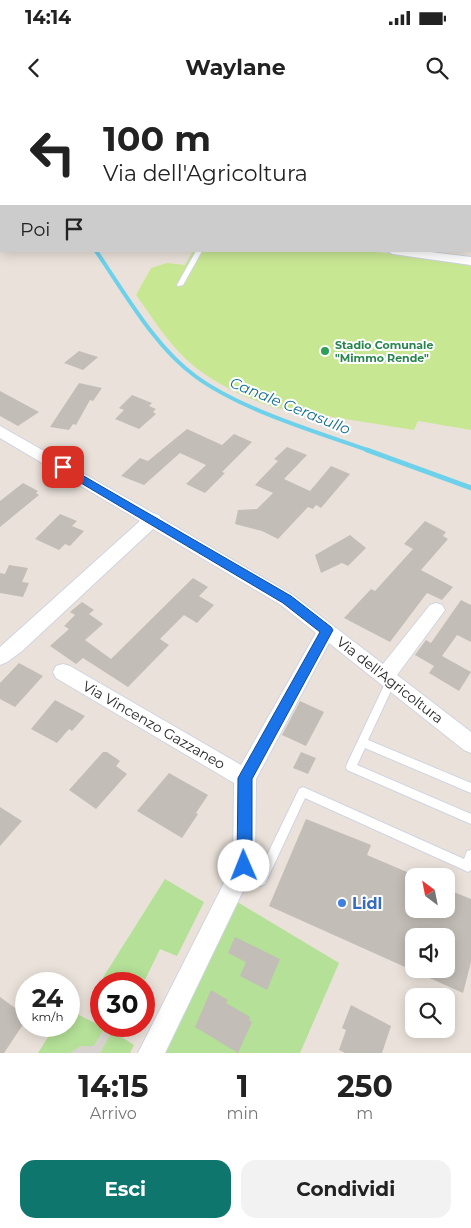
<!DOCTYPE html>
<html lang="it">
<style>
body{margin:0;font-family:Montserrat,sans-serif;background:#f2f2f2;color:#222;height:100vh;display:flex;flex-direction:column;font-size:19px;white-space:nowrap}
*{box-sizing:border-box;margin:0}
p{font-size:16px;color:#767676}
.icon{flex:none;width:28px;height:28px;fill:none;stroke:currentColor;stroke-width:2;stroke-linecap:round;stroke-linejoin:round}
.map{position:relative;height:953px;overflow:hidden}
.panel{display:flex;flex-direction:column;background:#fff;flex:1}
.panel>*{flex:none}
.hud{position:absolute;left:0px;top:0px;width:471px;height:152px;box-shadow:0 2px 12px #0003;background:#fff;color:#222;overflow:hidden}
.needle{width:32px;rotate:328deg}
.fabs{position:absolute;left:405px;top:768px;display:grid;gap:10px}
.fabs a{display:grid;place-items:center;width:50px;height:50px;border-radius:10px;background:#fff;box-shadow:0 2px 12px #0003;font-size:25px}
.speed{position:absolute;left:15px;top:872px;display:flex;gap:10px;font-size:25px;font-weight:700;text-align:center}
.speed>*{display:grid;place-content:center;width:65px;height:65px;border-radius:50%;background:#fff;box-shadow:0 2px 12px #0003;line-height:1}
.speed small{font-size:12px;font-weight:400}
.speed .limit{border:8px solid #d22;background:#fff;color:#111}
.pin{position:absolute;display:grid;place-items:center;width:42px;height:42px;color:#fff;margin:-21px;border-radius:10px;box-shadow:0 2px 8px #0006}
.me{position:absolute;width:55px;margin:-28px;rotate:359deg;stroke-linejoin:round;filter:drop-shadow(0 0 4px #0008)}
.turn{display:flex;align-items:center;gap:18px;height:105px;padding:0 20px;font-size:22px}
.turn .icon{width:65px;height:65px;stroke-width:2.5}
.turn b{display:block;font-size:35px;line-height:42px}
.then{display:flex;align-items:center;height:48px;padding:0 20px;background:#0003;gap:10px;font-size:19px}
.eta{display:flex;justify-content:space-evenly;align-items:center;height:85px;text-align:center}
.eta b{font-size:30px;font-weight:700;line-height:35px}
.primary-button{display:flex;gap:10px;margin-top:auto;padding:10px 20px}
.primary-button a{flex:1;height:58px;border-radius:15px;background:#0f766e;color:#fff;font-size:20px;font-weight:700;line-height:58px;text-align:center}
.primary-button a+a{background:#f2f2f2;color:#222}
.status{display:flex;justify-content:space-between;align-items:center;height:35px;padding:0 25px;background:#fff;direction:ltr}
.status svg{height:14px;fill:currentColor}
header{display:flex;justify-content:space-between;align-items:center;height:65px;padding:0 20px;background:#fff;font-size:22px;font-weight:700}
.map>svg:first-child{display:block}
</style>
<div class="status"><b>14:14</b><svg viewBox="0 0 49 12"><path d="M0 12V9h3v3zM5 12V6h3v6zM10 12V3h3v9zM15 12V0h3v12zM26 1h20v11H26zM47 4h2v5h-2z"/></svg></div>
<header><svg class="icon" aria-label="back" viewBox="0 0 24 24"><path d="M15 5l-7 7 7 7"/></svg>Waylane<svg class="icon" aria-label="search" viewBox="0 0 24 24"><circle cx="10" cy="10" r="6"/><path d="M15 15l6 6"/></svg></header>
<div class="map">
<svg width="471" height="953" viewBox="0 0 471 953">
<rect width="100%" height="100%" fill="#eae2da"/>
<!-- green -->
<g fill="#b4e097">
<path d="M165,779L204,802L177,856L160,849L143,884H101V902L95,894L104,876Z"/>
<path d="M234,800L339,863L300,953H162Z"/>
<path d="M69,910L105,928L94,946H81L70,953H38L55,926H69Z"/>
<path d="M112,931L134,945L130,953H100Z"/>
</g>
<!-- pitch -->
<path fill="#c8e793" d="M193,151H367L466,163L471,166V330L418,321L414,330L276,308C246,298 212,283 188,261C167,242 152,217 136,195L151,168L167,163L185,165Z"/>
<!-- plaza -->
<path fill="#d7d2cd" d="M105,928L112,931L100,953H70L81,946H94Z"/>
<g fill="none" stroke-linecap="round" stroke-linejoin="round">
<!-- stream-far1 -->
<path stroke="#6ed1eb" stroke-width="4" d="M96,151C125,193 154,246 195,276C241,310 317,332 370,351"/>
<!-- stream -->
<path stroke="#6ed1eb" stroke-width="5" d="M367,350L471,388"/>
</g>
<!-- building -->
<g fill="#c2bdb6" fill-rule="evenodd">
<path d="M79,251L98,257L83,270L64,263Z"/>
<path d="M79,283L102,288L93,301L90,300L76,325L73,324L69,330L50,327Z"/>
<path d="M0,291L39,312L18,326L0,316Z"/>
<path d="M132,295L152,303L149,306L156,309L153,312L156,314L139,329L115,319L124,310L119,308Z"/>
<path d="M187,329L222,345L234,334L252,342L222,372L225,373L205,393L186,384L206,365L180,353L144,385L121,376L140,358L148,361Z"/>
<path d="M287,347L307,355L284,379L310,391L331,366L350,374L321,408L316,405L313,409L308,407L278,439L262,431L235,424L238,410L257,409L273,393L255,385L278,361L274,359Z"/>
<path d="M23,383L38,391L36,393L39,395L0,427V401Z"/>
<path d="M60,414L77,421L72,426L84,431L70,446L65,444L59,450L35,439Z"/>
<path d="M425,421L446,432L443,436L448,439L421,470L453,487L442,500L427,493L390,542L344,518L371,489L375,491L413,449L404,444Z"/>
<path d="M350,435L366,448L348,466L342,463L321,473L315,455Z"/>
<path d="M9,465L28,468L22,482L29,483L23,497L0,493V473L5,474Z"/>
<path d="M193,478L208,487L199,496L214,505L197,523L184,515L160,539L169,545L128,587L83,558L76,564L50,546L69,529L64,526L75,515L70,512L82,502L94,510L89,514L103,524L85,540L111,559Z"/>
<path d="M461,500L471,505V542L457,535L442,556L471,572L459,591L429,573L434,566L415,555L426,540L431,543Z"/>
<path d="M19,563L43,576L15,607L0,599V583Z"/>
<path d="M55,600L85,616L72,631L69,629L57,643L31,629Z"/>
<path d="M300,601L324,612L306,646L282,635Z"/>
<path d="M103,652H107L120,661L116,666L127,674L96,709L69,690Z"/>
<path d="M301,652L316,658L308,674L293,668Z"/>
<path d="M169,673L208,695L196,713L198,714L182,738L137,711Z"/>
<path d="M0,707L22,721L0,746Z"/>
<path d="M306,719L371,745L367,755L414,775V809H446V789L471,799V862L463,893L269,806ZM414,836H446V869H414Z"/>
<path d="M235,837L280,859L267,890L240,876L246,862L228,853Z"/>
<path d="M211,890L228,900L226,903L250,917L249,920L252,922L238,953L195,927Z"/>
<path d="M0,897L26,916V920L4,953H0Z"/>
<path d="M351,905L391,926L382,953H345L339,950L346,930L342,928Z"/>
</g>
<g fill="none" stroke-linecap="round" stroke-linejoin="round">
<defs>
<g id="lane">
<path d="M196,151H202L183,185L178,186L177,185Z"/>
<path d="M391,576L394,577L396,580L368,640L471,683V693L365,648L357,665L471,714V724L347,670L346,667L347,664L388,577Z"/>
<path d="M303,687L464,759L467,751L471,750V770L468,772L464,770L305,698L265,784L261,786L257,784L255,780L257,776L299,689Z"/>
</g>
<g id="street">
<path d="M471,6V13L470,14V7Z"/>
<rect x="0" y="34" width="1" height="7"/>
<rect x="0" y="96" width="1" height="6"/>
<path d="M387,151H422L471,157V165L393,154Z"/>
<path d="M0,326L153,413L159,415L161,418L293,495L383,564L430,505L436,503L442,505L445,510L397,575L471,632V653L464,650L329,543L256,679L255,766L165,953H138L233,765L234,683L56,578L53,572L56,566L63,564L70,566L241,665L316,533L281,505L153,429L22,551L7,562L0,565V547L140,421L0,338Z"/>
</g>
<g id="secondary">
<path d="M347,0H367V1H348Z"/>
<rect x="470" y="36" width="1" height="9"/>
</g>
</defs>
<!-- lane casing -->
<use href="#lane" stroke="#cfd4e1" stroke-width="2"/>
<!-- street casing -->
<use href="#street" stroke="#cfd4e1" stroke-width="2"/>
<!-- secondary casing -->
<use href="#secondary" stroke="#cfd4e1" stroke-width="3"/>
<!-- lane -->
<use href="#lane" fill="#fff" fill-rule="evenodd"/>
<!-- street -->
<use href="#street" fill="#fff" fill-rule="evenodd"/>
<!-- secondary -->
<use href="#secondary" fill="#fff" fill-rule="evenodd"/>
</g>
<!-- route -->
<path fill="#1a73e8" stroke="#114b97" d="M63,364L291,496L331,527L333,530L252,679V766L249,772L244,774L239,772L237,766L238,678L320,532L283,503L59,370L58,367Z"/>
<!-- markers -->
<circle fill="#2e9e5b" stroke="#fff" stroke-width="2" cx="325" cy="251" r="5"/>
<circle fill="#3f7fe0" stroke="#fff" stroke-width="2" cx="342" cy="803" r="5"/>
<g text-anchor="middle" stroke-width="4" stroke-linejoin="round" paint-order="stroke">
<!-- far-leisure labels -->
<g font-size="11" font-weight="bold" fill="#27864d" stroke="#fff" text-anchor="start">
<text x="335" y="249">Stadio Comunale<tspan x="335" dy="13">"Mimmo Rende"</tspan></text>
</g>
<!-- street labels -->
<g font-size="14" fill="#282828" stroke="#fff">
<text transform="translate(390 580) rotate(38)" y="5">Via dell'Agricoltura</text>
<text transform="translate(154 625) rotate(30)" y="5">Via Vincenzo Gazzaneo</text>
</g>
<!-- water labels -->
<g font-size="15" font-style="italic" fill="#106e94" stroke="#fff">
<text transform="translate(290 306) rotate(22)" y="5">Canale Cerasullo</text>
</g>
<!-- near-shop labels -->
<g font-size="16" font-weight="bold" fill="#366cbe" stroke="#fff" text-anchor="start">
<text x="352" y="809">Lidl</text>
</g>
</g>
</svg>
<div class="fabs">
<a><svg class="needle" viewBox="-14 -14 28 28"><path d="M0-13l5 13h-10z" fill="#e53935"/><path d="M0 13l5-13h-10z" fill="#767676"/></svg></a>
<a><svg class="icon" aria-label="sound" viewBox="0 0 24 24"><path d="M4 9h4l5-4v14l-5-4H4zM17 9q2 3 0 6"/></svg></a>
<a><svg class="icon" aria-label="search" viewBox="0 0 24 24"><circle cx="10" cy="10" r="6"/><path d="M15 15l6 6"/></svg></a>
</div>
<div class="speed"><div>24<small>km/h</small></div><div class="limit">30</div></div>
<div class="pin" style="left:63px;top:367px;background:#d93025"><svg class="icon" aria-label="arrive" viewBox="0 0 24 24"><path d="M6 21V4h12l-3 4 3 4H6"/></svg></div>
<svg class="me" style="left:244px;top:766px" viewBox="-20 -20 40 40"><circle r="19" fill="#fff"/><path d="M0-13L10 11 0 6-10 11z" fill="#1a73e8"/></svg>
<div class="hud">
<div class="turn"><svg class="icon" aria-label="left" viewBox="0 0 24 24"><path d="M17 20v-9H6M10 6l-5 5 5 5"/></svg><div><b>100 m</b>Via dell'Agricoltura</div></div>
<div class="then">Poi<svg class="icon" aria-label="arrive" viewBox="0 0 24 24"><path d="M6 21V4h12l-3 4 3 4H6"/></svg></div>
</div>
</div>
<section class="panel">
<div class="eta">
<div><b>14:15</b><p>Arrivo</p></div>
<div><b>1</b><p>min</p></div>
<div><b>250</b><p>m</p></div>
</div>
<div class="primary-button"><a>Esci</a><a>Condividi</a></div>
</section>
